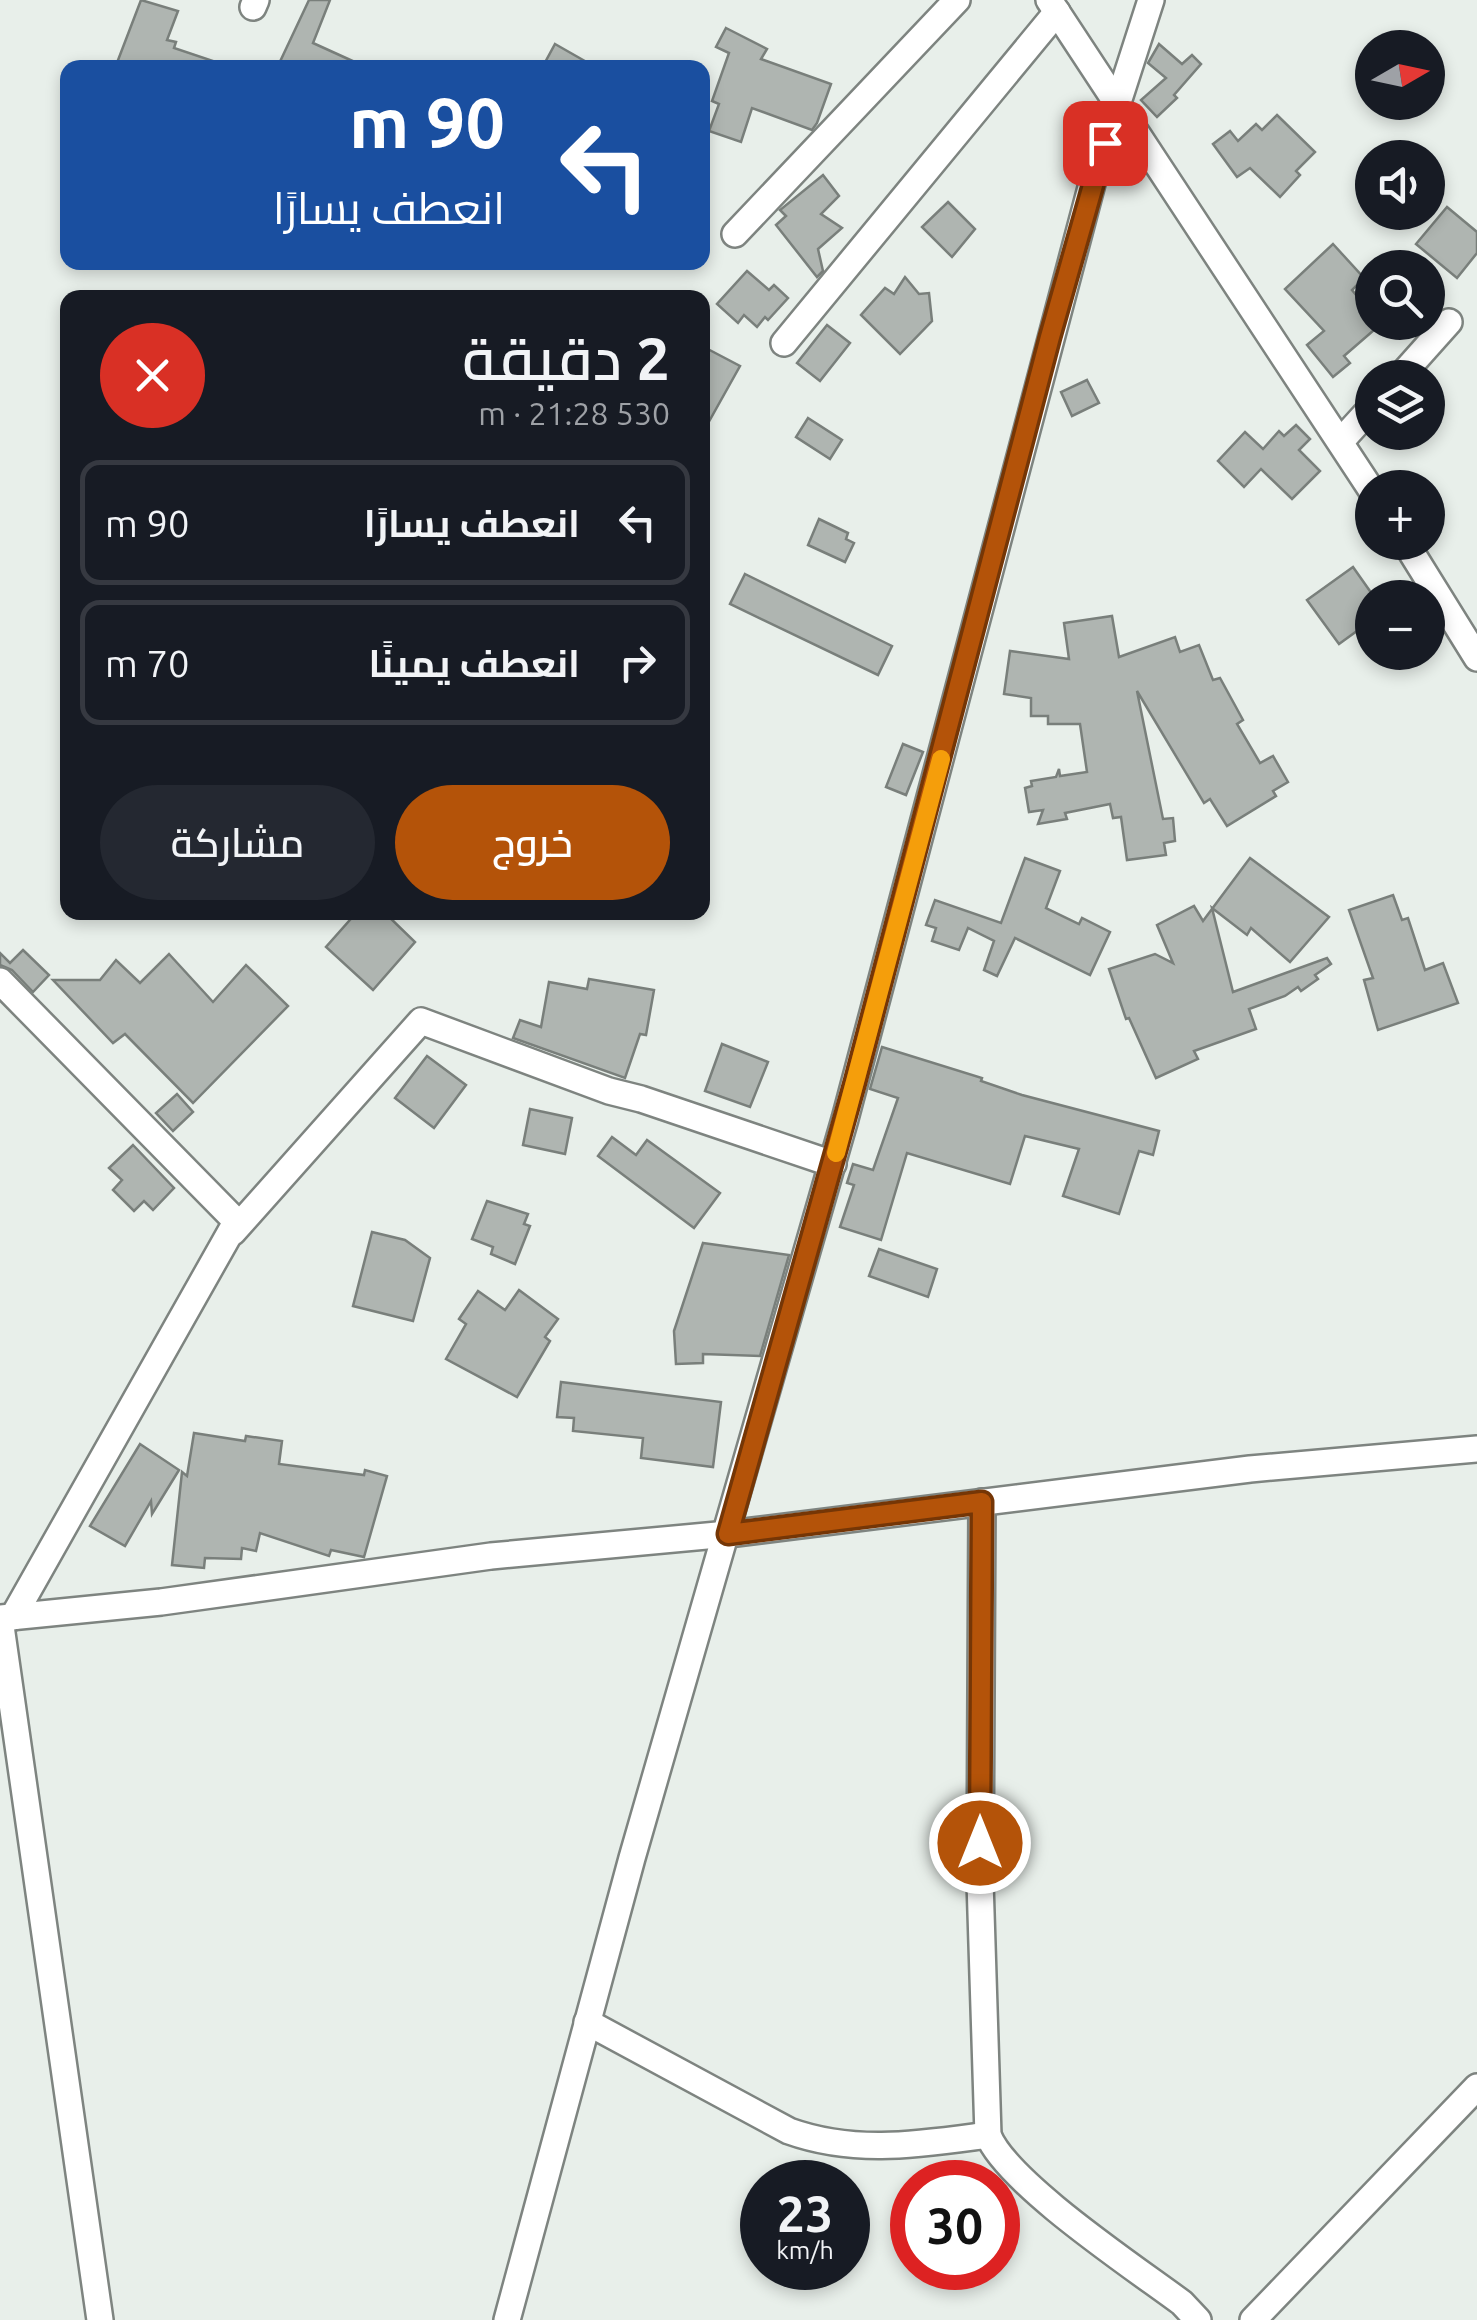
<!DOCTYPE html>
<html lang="ar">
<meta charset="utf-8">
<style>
body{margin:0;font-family:Ubuntu,Cairo,sans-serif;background:#242831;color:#f1f3f6;direction:rtl;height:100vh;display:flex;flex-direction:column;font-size:38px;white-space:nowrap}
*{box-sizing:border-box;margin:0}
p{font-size:32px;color:#9ea1a6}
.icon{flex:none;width:55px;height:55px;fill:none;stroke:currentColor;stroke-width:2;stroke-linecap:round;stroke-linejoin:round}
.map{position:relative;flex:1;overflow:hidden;direction:ltr}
.side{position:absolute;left:60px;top:290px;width:650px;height:630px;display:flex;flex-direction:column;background:#171b24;border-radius:20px;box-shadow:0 5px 15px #0003;direction:rtl}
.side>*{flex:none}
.guide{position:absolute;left:60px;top:60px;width:650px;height:210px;border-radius:20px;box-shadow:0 5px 15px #0003;direction:rtl;background:#1a4fa0;color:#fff;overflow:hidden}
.needle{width:65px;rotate:81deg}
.buttons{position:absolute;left:1355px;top:30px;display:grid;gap:20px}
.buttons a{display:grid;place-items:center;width:90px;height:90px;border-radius:50%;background:#171b24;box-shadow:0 5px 15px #0003;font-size:50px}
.speed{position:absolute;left:740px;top:2160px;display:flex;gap:20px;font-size:50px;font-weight:700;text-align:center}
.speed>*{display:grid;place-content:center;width:130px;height:130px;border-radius:50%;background:#171b24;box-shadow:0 5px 15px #0003;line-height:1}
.speed small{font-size:25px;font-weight:400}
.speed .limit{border:15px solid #d22;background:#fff;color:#111}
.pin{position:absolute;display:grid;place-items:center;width:85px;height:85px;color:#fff;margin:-42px;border-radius:20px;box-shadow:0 5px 15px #0006}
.me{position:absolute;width:110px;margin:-55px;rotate:0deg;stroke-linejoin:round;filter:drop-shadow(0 0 8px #0008)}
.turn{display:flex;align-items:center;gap:35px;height:210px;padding:0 40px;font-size:45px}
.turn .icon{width:130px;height:130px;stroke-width:2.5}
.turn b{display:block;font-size:70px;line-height:85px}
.round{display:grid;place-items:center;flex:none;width:105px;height:105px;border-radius:52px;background:#242831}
.headline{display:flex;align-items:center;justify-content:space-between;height:170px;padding:0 40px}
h1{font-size:60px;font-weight:600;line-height:75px}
.cta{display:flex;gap:20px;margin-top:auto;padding:20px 40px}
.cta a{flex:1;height:115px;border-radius:60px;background:#b45309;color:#fff;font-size:40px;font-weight:600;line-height:115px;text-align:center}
.cta a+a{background:#242831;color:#f1f3f6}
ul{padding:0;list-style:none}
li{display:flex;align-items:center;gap:30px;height:125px;margin:0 20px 15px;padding:0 20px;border:5px solid #363941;border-radius:20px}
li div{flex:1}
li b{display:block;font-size:38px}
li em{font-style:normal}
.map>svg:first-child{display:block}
</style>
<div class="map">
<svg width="1477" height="2320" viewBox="0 0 1477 2320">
<rect width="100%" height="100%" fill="#e8efea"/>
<!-- building -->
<g fill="#afb5b1" stroke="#797f7b" stroke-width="2.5">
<path d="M141,0L178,11L167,40L176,42L174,48L222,64L221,68H115Z"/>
<path d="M309,0H330L313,43L368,68H277Z"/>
<path d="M726,28L767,49L761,59L831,84L817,123L812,130L752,108L741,142L709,131L719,104L712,101L729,53L716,47Z"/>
<path d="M555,44L597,68H542Z"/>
<path d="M1159,44L1182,64L1192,55L1201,64L1174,95L1177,98L1157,117L1141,100L1166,78L1148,63Z"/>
<path d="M1277,115L1315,152L1296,171L1300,175L1280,197L1250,168L1237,177L1213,144L1230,131L1238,141L1256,124L1262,130Z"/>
<path d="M823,175L839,196L821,214L842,228L818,249L823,271L817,277L776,225L786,216L780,210Z"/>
<path d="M948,202L975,229L952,257L922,227Z"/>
<path d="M1447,207L1477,232V253L1457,278L1416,244Z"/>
<path d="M1333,244L1364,278L1352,290L1372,314V322L1381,324L1344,356L1350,363L1333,377L1307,345L1324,331L1285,289Z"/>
<path d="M747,271L769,290L774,285L788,298L768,320L765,317L757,327L744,315L738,323L717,304Z"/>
<path d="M905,277L919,294L929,293L932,321L900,354L861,315L885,288L894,294Z"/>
<path d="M827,325L850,343L820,381L797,363Z"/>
<path d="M702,346L740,366L702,434Z"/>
<path d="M1087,380L1099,403L1072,416L1061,392Z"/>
<path d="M808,418L842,440L830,459L796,437Z"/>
<path d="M1296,425L1310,439L1299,450L1320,471L1292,499L1261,469L1244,487L1218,461L1245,432L1263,449L1279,431L1284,436Z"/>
<path d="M819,519L848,533L846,539L854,543L845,562L808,545Z"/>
<path d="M1353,567L1372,594V620L1339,644L1307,600Z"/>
<path d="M745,574L892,646L878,675L730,604Z"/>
<path d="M1112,616L1119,657L1175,637L1180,652L1199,645L1213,680L1220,678L1243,720L1237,724L1260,763L1273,756L1288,782L1273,791L1276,796L1227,826L1210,799L1204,803L1137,691L1163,819L1173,818L1175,841L1164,843L1166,855L1127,860L1121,817L1113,818L1110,804L1065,813L1067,819L1038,824L1043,810L1029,812L1025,788L1032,786L1031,781L1056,777L1059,769L1060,776L1087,772L1080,724H1048V716H1031V698L1004,694L1010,651L1069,659L1064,623Z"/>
<path d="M903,744L923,752L906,795L886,787Z"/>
<path d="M1025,858L1060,871L1046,908L1079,924L1082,918L1110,932L1090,975L1015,938L997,976L984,970L994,941L968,928L959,950L932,941L936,928L926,925L935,900L1001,923Z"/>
<path d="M1250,858L1329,917L1290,962L1251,928L1247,935L1212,908L1233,992L1327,958L1331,964L1315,975L1318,979L1301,991L1298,987L1285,996L1249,1009L1256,1029L1194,1051L1198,1059L1156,1078L1129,1018L1126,1019L1109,969L1155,954L1173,963L1157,925L1194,906L1203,921Z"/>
<path d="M1393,895L1402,920L1408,918L1425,970L1443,963L1458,1003L1378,1030L1364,980L1373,978L1349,910Z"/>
<path d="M357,912H384L415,942L373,990L326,947Z"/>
<path d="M23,950L49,975L33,992L12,970L0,965V953L10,963Z"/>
<path d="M169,954L213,1002L246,965L288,1006L193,1103L125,1034L113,1043L53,980H100L116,960L140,983Z"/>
<path d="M589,979L654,990L646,1035L640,1034L625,1078L513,1038L520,1020L541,1027L549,982L587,989Z"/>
<path d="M722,1044L768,1062L750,1107L705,1091Z"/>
<path d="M882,1047L982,1078L981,1081L1022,1095L1159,1131L1153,1155L1139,1151L1119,1214L1063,1196L1079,1149L1025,1136L1010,1184L907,1153L881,1240L840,1227L854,1185L847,1183L853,1164L873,1170L898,1098L870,1089Z"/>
<path d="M427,1056L466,1085L434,1128L395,1098Z"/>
<path d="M177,1094L193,1112L173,1131L156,1113Z"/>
<path d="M530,1109L572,1118L565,1154L523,1145Z"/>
<path d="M612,1137L636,1155L647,1140L720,1193L694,1228L598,1156Z"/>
<path d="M133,1145L174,1188L153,1210L144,1201L134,1211L113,1190L122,1180L109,1168Z"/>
<path d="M487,1201L528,1214L524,1224L530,1226L515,1264L491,1254L493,1247L472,1239Z"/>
<path d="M372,1232L405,1240L430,1258L413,1321L353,1306Z"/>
<path d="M703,1243L789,1255L760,1356L703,1354V1363L676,1364L674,1331Z"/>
<path d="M879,1249L937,1269L928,1297L869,1276Z"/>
<path d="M519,1290L558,1319L545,1337L550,1341L517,1397L446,1359L466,1324L459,1319L478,1291L505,1310Z"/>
<path d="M561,1382L721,1402L713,1467L641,1458L643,1438L573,1431L574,1418L557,1417Z"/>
<path d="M194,1433L245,1441L246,1436L282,1441L279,1464L364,1475L365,1470L387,1476L364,1557L331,1550L329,1556L260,1533L256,1551L242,1548L241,1559L205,1558L204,1568L172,1565L182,1472L187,1476Z"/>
<path d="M140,1444L179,1470L152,1514L151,1501L125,1546L90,1526Z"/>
</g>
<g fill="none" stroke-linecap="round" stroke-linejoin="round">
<defs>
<g id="minor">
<path d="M1049,0L1372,491"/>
<path d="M253,7L256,0"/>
<path d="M735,234L957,0"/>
<path d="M784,343L1057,12"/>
<path d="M1399,378L1449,322"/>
<path d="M1341,441L1372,407"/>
<path d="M1405,542L1477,658"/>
<path d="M0,981L231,1216L235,1224L13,1617"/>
<path d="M233,1232L421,1021L609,1091L641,1099L833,1164"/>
<path d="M982,1502L980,1881L988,2135C1007,2183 1135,2268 1182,2303L1198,2320"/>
<path d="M0,1618L161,1602L491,1556L728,1534L1250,1469L1477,1449"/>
<path d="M0,1619L100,2320"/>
<path d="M587,2022L789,2131C856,2155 920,2144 988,2135"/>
<path d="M507,2320L632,1858L845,1119L1093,180L1151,0"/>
<path d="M1253,2320L1477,2087"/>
</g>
</defs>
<!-- minor casing -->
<use href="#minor" stroke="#7e8480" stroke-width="30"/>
<!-- minor -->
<use href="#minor" stroke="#fff" stroke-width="25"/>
</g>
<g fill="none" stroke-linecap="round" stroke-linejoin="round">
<defs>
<path id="route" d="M980,1843L982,1502L728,1534L855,1082L1050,337L1105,143"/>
</defs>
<!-- route casing -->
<use href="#route" stroke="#753606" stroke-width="25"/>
<!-- route -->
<use href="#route" stroke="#b45309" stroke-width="18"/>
<!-- slow -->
<path stroke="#f59e0b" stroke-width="18" d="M836,1153L941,759"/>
</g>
</svg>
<div class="buttons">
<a><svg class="needle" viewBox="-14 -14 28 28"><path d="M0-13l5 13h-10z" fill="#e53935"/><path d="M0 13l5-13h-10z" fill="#9ea1a6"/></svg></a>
<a><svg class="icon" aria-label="sound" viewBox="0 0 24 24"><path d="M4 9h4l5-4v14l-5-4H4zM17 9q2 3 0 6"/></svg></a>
<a><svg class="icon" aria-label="search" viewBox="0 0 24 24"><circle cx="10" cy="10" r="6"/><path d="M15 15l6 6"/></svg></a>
<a><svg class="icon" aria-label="layers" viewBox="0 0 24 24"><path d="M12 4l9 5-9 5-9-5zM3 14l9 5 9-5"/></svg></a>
<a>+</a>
<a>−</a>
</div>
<div class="speed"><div>23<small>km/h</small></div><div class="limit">30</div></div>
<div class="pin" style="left:1105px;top:143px;background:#d93025"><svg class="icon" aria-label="arrive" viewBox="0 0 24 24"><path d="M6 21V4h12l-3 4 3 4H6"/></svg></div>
<svg class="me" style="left:980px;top:1843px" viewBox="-20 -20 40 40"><circle r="17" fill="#b45309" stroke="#fff" stroke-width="3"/><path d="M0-11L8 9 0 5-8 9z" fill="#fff"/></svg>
<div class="guide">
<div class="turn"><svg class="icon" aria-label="left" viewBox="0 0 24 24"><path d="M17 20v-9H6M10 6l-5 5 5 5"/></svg><div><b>90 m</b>انعطف يسارًا</div></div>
</div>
<section class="side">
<div class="headline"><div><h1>2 دقيقة</h1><p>530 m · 21:28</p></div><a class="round" style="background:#d93025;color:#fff"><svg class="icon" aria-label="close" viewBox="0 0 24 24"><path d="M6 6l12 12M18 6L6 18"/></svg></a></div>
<ul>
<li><svg class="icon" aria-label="left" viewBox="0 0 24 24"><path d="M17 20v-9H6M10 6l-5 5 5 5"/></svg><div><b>انعطف يسارًا</b></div><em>90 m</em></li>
<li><svg class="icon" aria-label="right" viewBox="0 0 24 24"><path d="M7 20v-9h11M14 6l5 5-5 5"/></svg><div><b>انعطف يمينًا</b></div><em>70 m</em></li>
</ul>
<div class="cta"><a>خروج</a><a>مشاركة</a></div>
</section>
</div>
